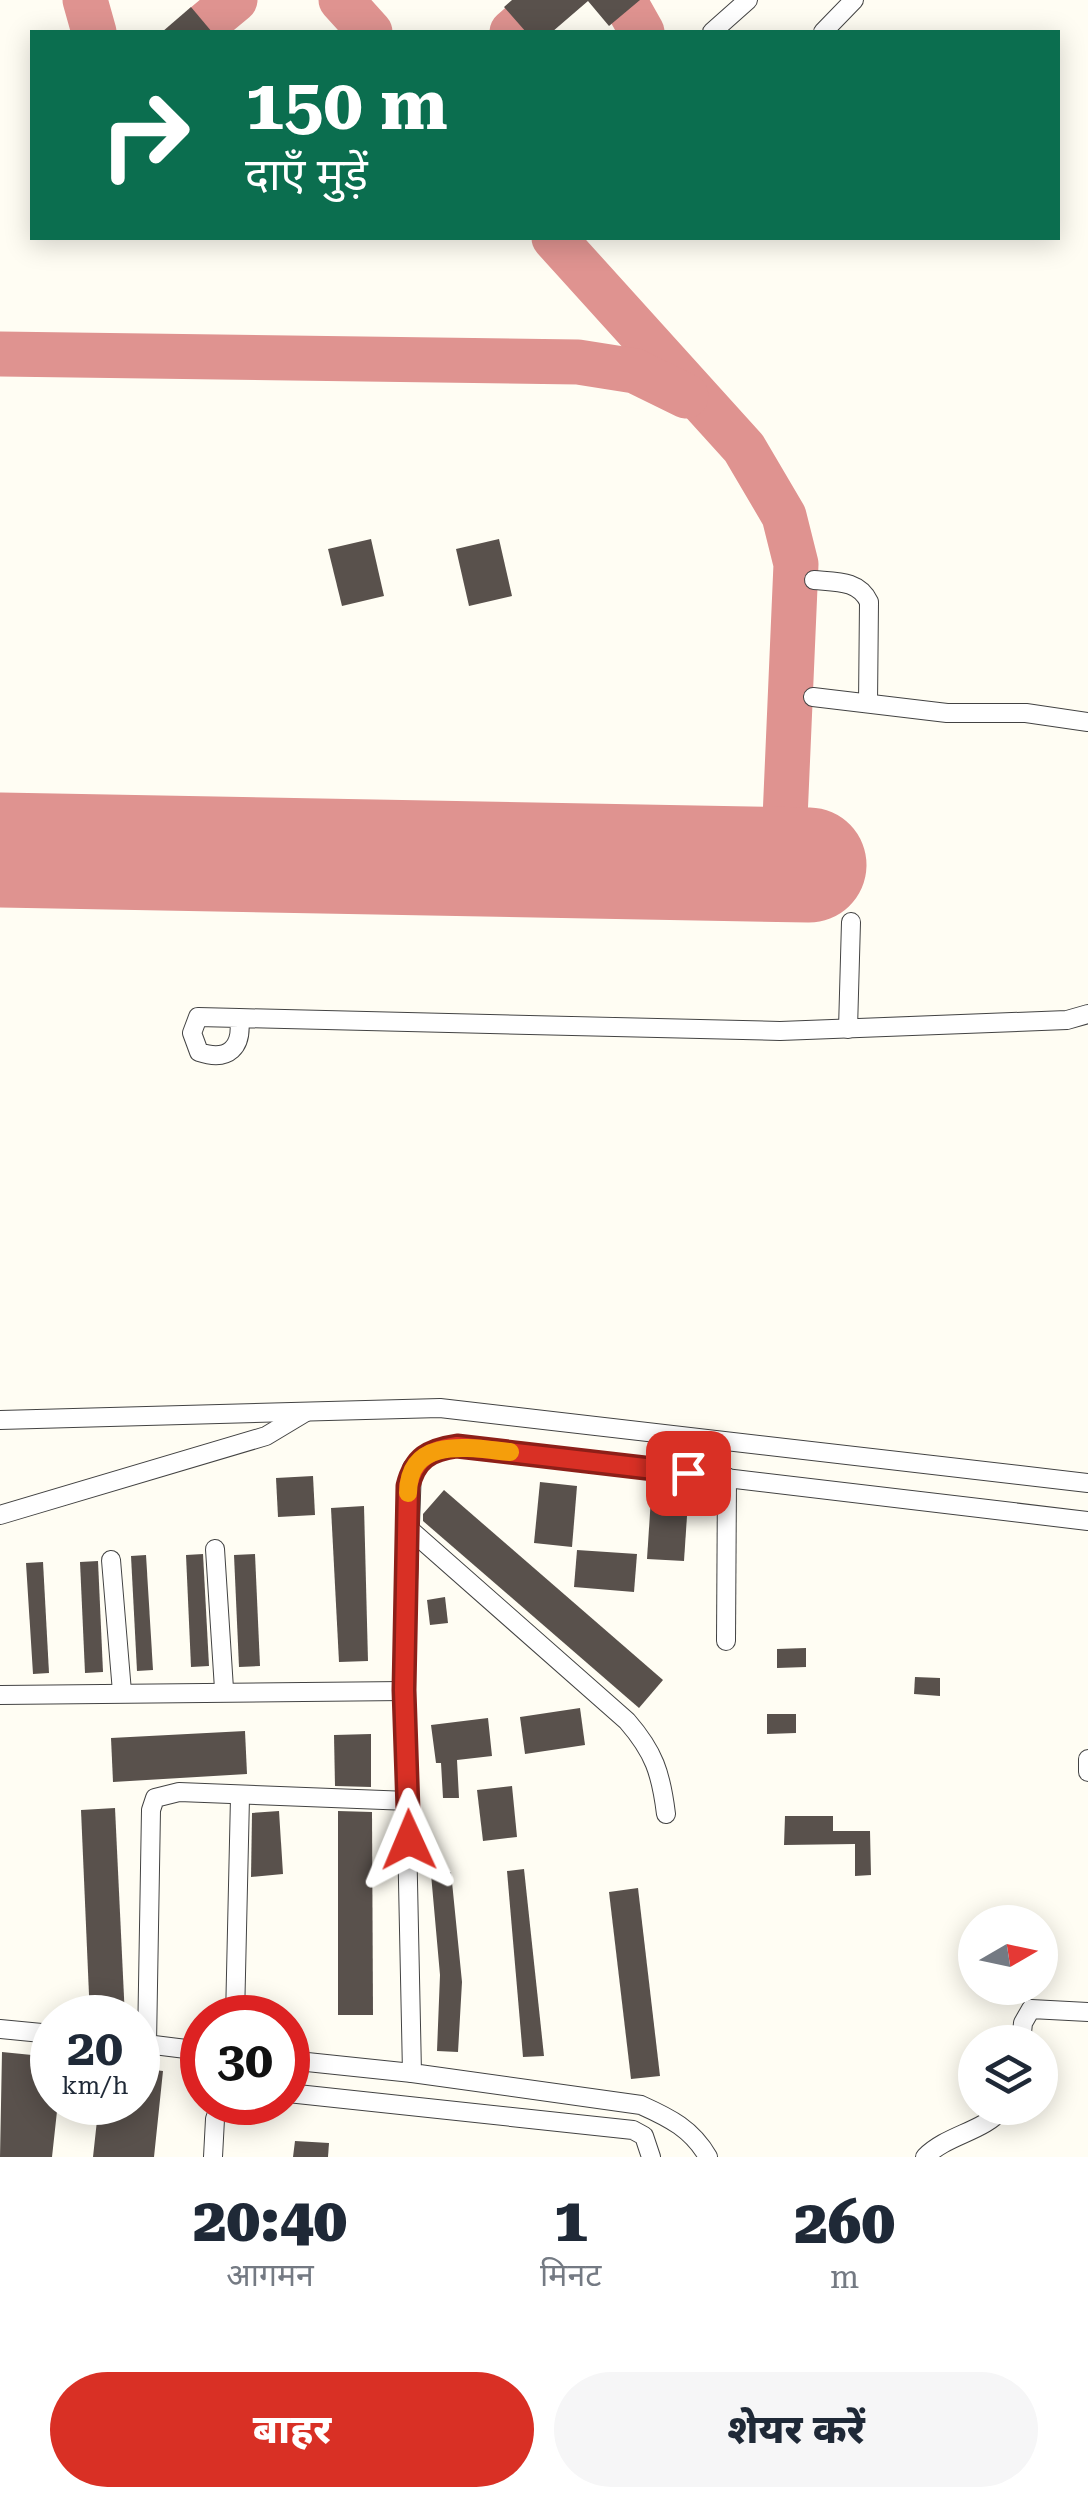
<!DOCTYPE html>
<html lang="hi">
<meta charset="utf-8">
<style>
body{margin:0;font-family:"Roboto Serif","Noto Sans Devanagari",serif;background:#f6f6f7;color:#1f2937;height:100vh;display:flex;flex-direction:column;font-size:38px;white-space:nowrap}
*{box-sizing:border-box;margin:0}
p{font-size:32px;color:#747a83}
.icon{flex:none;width:55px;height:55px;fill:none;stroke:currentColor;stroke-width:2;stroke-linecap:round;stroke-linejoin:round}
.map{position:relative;height:2157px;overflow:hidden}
.sheet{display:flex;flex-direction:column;background:#fff;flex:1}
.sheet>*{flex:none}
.top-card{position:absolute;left:30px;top:30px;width:1030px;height:210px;border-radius:0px;box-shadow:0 5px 25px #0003;background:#0b6e4f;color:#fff;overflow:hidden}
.needle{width:65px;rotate:81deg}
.controls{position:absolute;left:958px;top:1905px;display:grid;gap:20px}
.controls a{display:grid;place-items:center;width:100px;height:100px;border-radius:50%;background:#fff;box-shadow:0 5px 25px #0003;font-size:50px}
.speed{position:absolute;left:30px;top:1995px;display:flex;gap:20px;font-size:50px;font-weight:700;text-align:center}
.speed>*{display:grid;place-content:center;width:130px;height:130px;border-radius:50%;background:#fff;box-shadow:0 5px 25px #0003;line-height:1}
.speed small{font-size:25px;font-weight:400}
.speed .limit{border:15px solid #d22;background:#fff;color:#111}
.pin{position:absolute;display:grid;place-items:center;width:85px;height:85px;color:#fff;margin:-42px;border-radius:20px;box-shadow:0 5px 15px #0006}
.me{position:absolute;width:110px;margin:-55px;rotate:359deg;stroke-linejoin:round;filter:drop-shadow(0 0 8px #0008)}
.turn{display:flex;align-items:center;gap:35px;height:210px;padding:0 50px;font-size:45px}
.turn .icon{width:130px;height:130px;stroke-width:2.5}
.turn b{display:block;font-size:70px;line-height:85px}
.eta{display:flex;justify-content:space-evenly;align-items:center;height:170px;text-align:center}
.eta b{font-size:60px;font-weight:800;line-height:70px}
.cta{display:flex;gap:20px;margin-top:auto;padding:20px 50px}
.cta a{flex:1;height:115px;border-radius:60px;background:#d93025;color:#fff;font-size:40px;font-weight:800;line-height:115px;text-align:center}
.cta a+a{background:#f6f6f7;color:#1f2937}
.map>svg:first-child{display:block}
</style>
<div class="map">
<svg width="1088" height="2157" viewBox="0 0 1088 2157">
<rect width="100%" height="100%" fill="#fffdf3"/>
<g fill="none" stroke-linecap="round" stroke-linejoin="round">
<!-- taxiway -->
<g stroke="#df9390" stroke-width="45">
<path d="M85,0L94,32"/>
<path d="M341,0L370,32"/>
<path d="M629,9L642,32"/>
<path d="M206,24L235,0"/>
<path d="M512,32L520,25"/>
<path d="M554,238L744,448L784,516L796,564L783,865"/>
<path d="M0,354L578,362L635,371L686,396"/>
</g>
<!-- runway -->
<path stroke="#df9390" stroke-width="115" d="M0,850L809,865"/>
</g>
<!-- building -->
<g fill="#59514c">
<path d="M512,0H640L609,26L588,1L552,32H526L504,7Z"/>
<path d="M191,7L212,32H162Z"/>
<path d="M371,539L384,596L342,606L328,549Z"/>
<path d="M499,539L512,596L469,606L456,549Z"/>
<path d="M313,1476L315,1515L278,1517L276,1478Z"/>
<path d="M540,1482L577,1486L572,1547L534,1543Z"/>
<path d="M444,1490L663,1680L639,1708L423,1521V1514Z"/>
<path d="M651,1498L688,1501L684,1561L647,1559Z"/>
<path d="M364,1506L368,1661L339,1662L331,1508Z"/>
<path d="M577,1550L637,1554L634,1592L574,1587Z"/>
<path d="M203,1554L209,1666L191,1667L186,1555Z"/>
<path d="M255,1554L260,1666L239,1667L234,1555Z"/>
<path d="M146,1555L153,1670L137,1671L131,1556Z"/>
<path d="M98,1561L103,1672L85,1673L80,1562Z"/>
<path d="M43,1562L49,1673L33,1674L26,1563Z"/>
<path d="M445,1597L448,1623L430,1625L427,1600Z"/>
<path d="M806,1648V1667L777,1668V1649Z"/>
<path d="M915,1677L940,1678V1696L914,1694Z"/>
<path d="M580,1708L585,1745L525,1754L520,1717Z"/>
<path d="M767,1714H796V1733L767,1734Z"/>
<path d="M488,1718L492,1756L457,1760L459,1798H443L441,1763H436L431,1725Z"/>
<path d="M245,1731L247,1774L113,1782L111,1738Z"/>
<path d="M371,1734V1787L335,1786L334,1735Z"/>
<path d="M512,1786L517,1837L483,1841L477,1790Z"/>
<path d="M115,1808L125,2018H90L81,1810Z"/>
<path d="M279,1811L283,1874L251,1877L252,1813Z"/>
<path d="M338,1811L372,1812L373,2015H338Z"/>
<path d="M785,1816H833V1831H870L871,1875L855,1876V1844L784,1845Z"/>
<path d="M524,1869L544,2056L523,2057L507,1871Z"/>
<path d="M451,1872L462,1982L458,2052L437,2051L440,1975L431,1874Z"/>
<path d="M638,1888L660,2076L631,2079L609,1892Z"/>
<path d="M2,2052L52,2057V2102H58L52,2157H0Z"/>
<path d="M138,2068L163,2071L154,2157H93L99,2102H138Z"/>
<path d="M295,2141L329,2143L328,2157H293Z"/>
</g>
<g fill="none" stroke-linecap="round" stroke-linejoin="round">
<defs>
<g id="minor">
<path d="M712,32L748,0"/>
<path d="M823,32L854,0"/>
<path d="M814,580C836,582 859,580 869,602L868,703"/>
<path d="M813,697L947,713H1026L1088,722"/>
<path d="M239,1018C243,1047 229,1062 199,1052L192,1033L198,1017L239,1018L780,1031L1067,1020L1088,1014"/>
<path d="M848,1029L851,922"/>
<path d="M0,1420L440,1408L1088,1483"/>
<path d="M0,1515L266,1436L306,1412"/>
<path d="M407,1527L627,1721C654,1752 661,1773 666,1814"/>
<path d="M215,1549L224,1689"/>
<path d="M111,1560L122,1692"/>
<path d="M726,1641L727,1477"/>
<path d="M0,1695L404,1691"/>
<path d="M1088,1759V1772"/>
<path d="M235,2018L240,1797"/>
<path d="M0,2029L52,2034"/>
<path d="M1021,2042L1023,2023L1031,2009L1088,2012"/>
<path d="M138,2043L202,2051"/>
<path d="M147,2044L151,1810L155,1798L179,1792L409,1801"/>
<path d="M288,2060L412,2073"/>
<path d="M288,2093L633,2130L644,2136L651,2157"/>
<path d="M213,2157L215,2119L221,2102"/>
<path d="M708,2157C692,2129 670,2118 641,2105L412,2073L404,1691L412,1468L422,1457L457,1446L1088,1521"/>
<path d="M925,2157C948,2134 984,2132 1003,2108"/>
</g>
</defs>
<!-- minor casing -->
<use href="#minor" stroke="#434343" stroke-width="20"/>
<!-- minor -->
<use href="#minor" stroke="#fff" stroke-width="18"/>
</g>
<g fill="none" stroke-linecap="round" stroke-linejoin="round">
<defs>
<path id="route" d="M409,1840L404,1690L408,1486C415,1458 429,1450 457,1446L688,1473"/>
</defs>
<!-- route casing -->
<use href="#route" stroke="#8d1f18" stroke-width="25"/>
<!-- route -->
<use href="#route" stroke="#d93025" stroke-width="18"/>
<!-- slow -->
<path stroke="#f59e0b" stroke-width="18" d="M408,1493C409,1435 470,1448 510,1452"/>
</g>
</svg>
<div class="controls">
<a><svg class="needle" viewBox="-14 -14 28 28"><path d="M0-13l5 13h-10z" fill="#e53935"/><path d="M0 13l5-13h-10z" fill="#747a83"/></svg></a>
<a><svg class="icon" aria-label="layers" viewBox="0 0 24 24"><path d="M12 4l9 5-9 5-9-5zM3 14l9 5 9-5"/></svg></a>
</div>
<div class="speed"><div>20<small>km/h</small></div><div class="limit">30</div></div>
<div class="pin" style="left:688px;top:1473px;background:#d93025"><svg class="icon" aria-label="arrive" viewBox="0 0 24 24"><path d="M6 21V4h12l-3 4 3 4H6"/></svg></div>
<svg class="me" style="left:409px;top:1840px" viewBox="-20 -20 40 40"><path d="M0-17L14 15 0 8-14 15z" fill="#d93025" stroke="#fff" stroke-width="4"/></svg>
<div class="top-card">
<div class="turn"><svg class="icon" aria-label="right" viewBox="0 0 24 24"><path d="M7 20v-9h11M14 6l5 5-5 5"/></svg><div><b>150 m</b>दाएँ मुड़ें</div></div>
</div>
</div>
<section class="sheet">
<div class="eta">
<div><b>20:40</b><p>आगमन</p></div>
<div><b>1</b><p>मिनट</p></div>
<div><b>260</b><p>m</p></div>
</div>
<div class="cta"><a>बाहर</a><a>शेयर करें</a></div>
</section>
